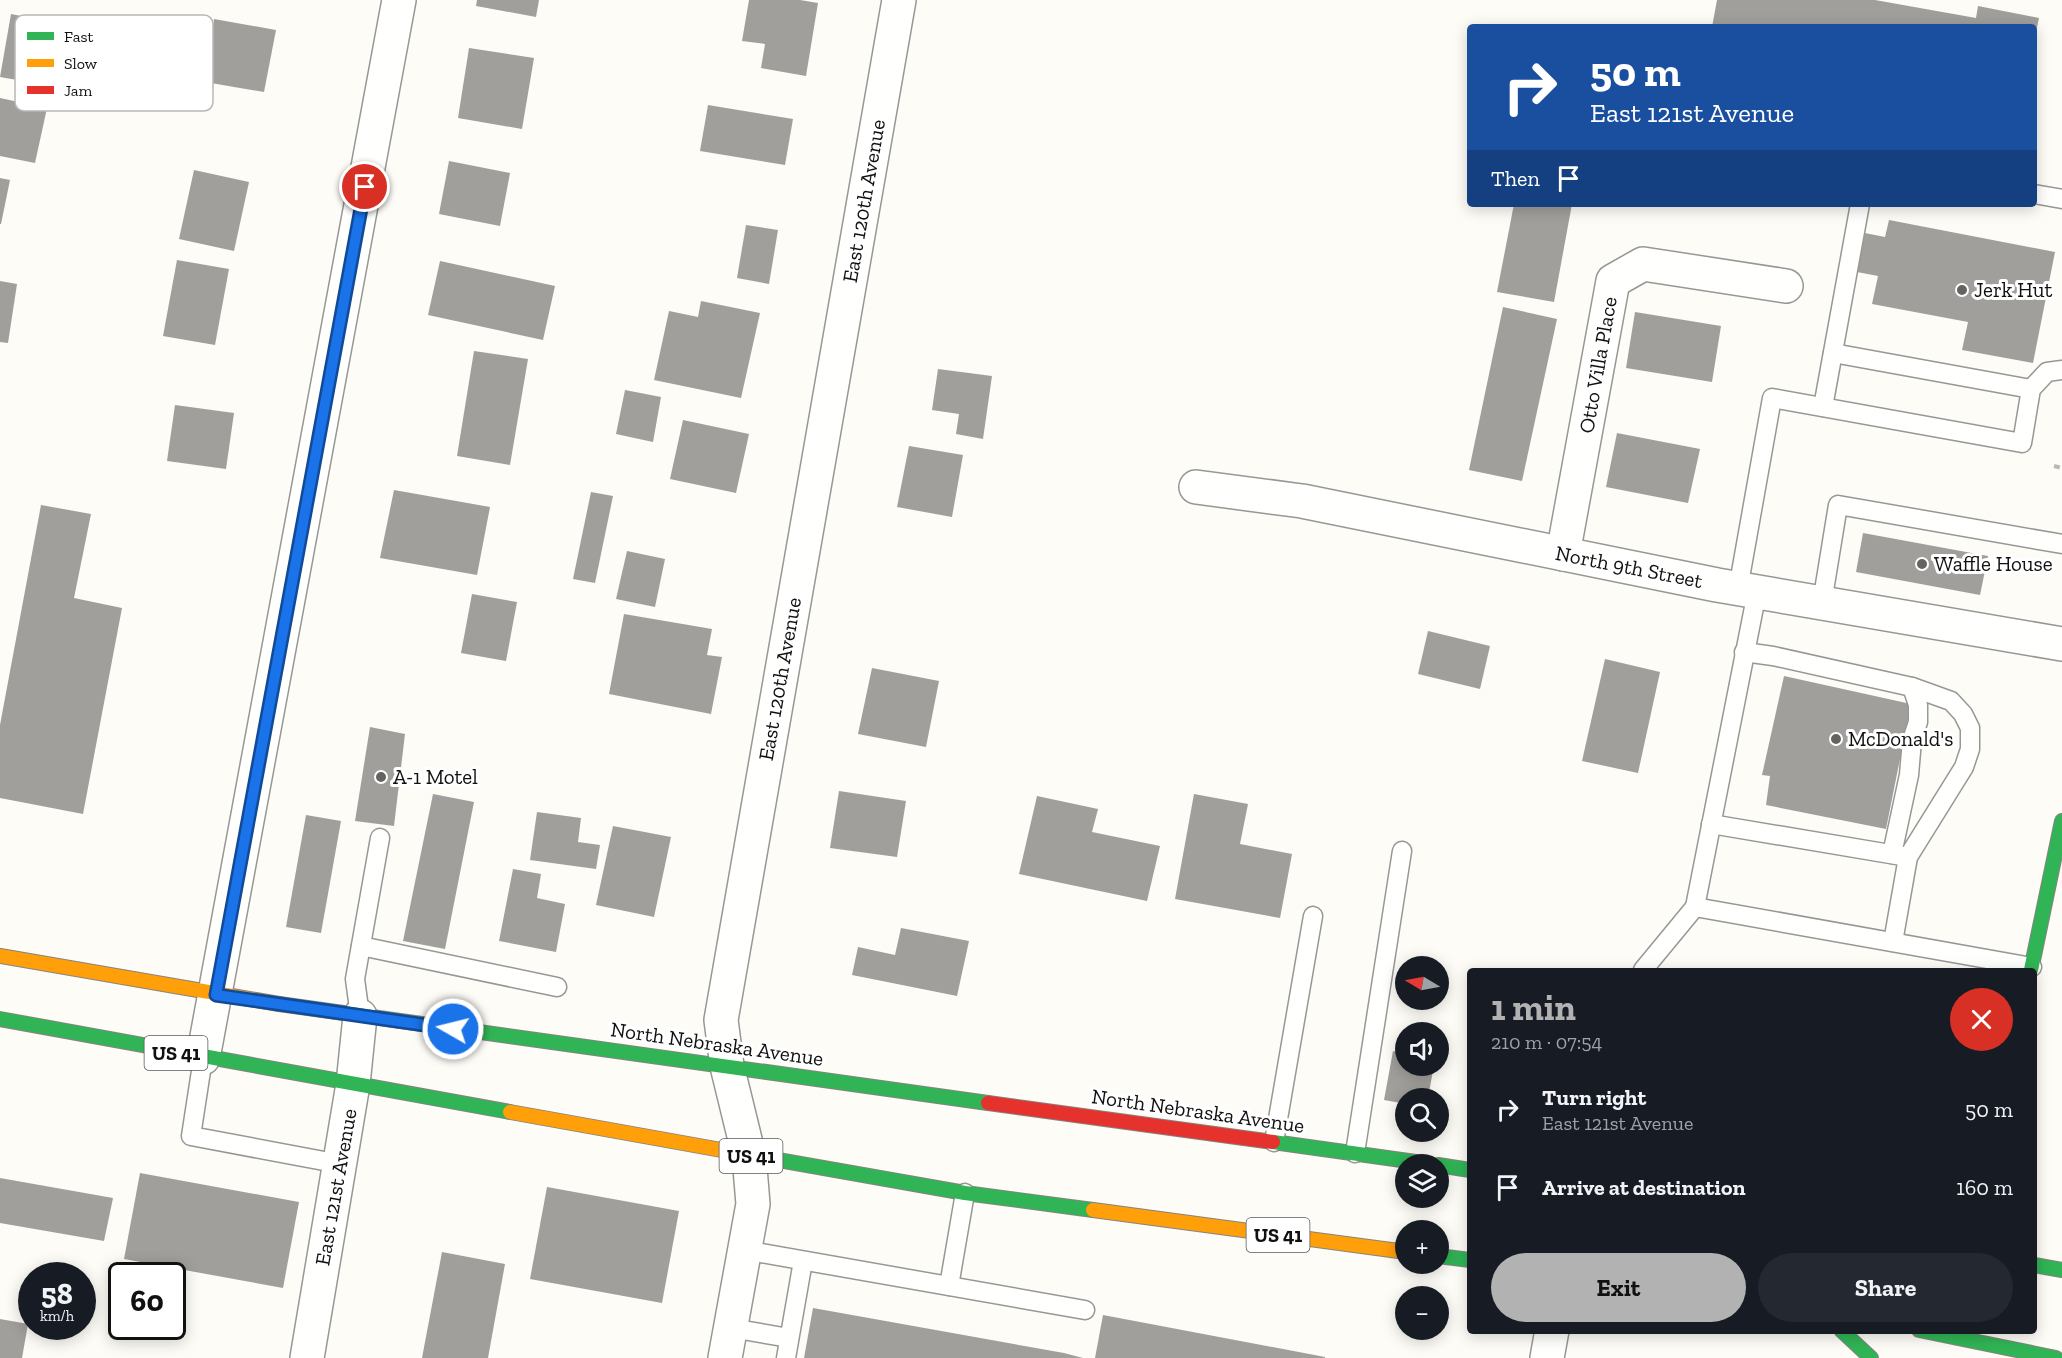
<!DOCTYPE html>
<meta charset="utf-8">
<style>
body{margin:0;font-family:"Zilla Slab",serif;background:#242831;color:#f1f3f6;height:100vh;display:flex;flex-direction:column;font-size:22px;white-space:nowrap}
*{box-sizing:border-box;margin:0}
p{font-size:20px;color:#9ea1a6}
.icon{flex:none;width:33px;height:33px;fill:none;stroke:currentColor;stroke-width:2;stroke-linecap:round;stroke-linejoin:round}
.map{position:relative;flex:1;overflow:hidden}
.drawer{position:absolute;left:1467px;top:968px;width:570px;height:366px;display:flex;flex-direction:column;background:#171b24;border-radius:6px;box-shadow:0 3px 15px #0003}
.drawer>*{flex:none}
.guide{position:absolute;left:1467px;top:24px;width:570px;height:183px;border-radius:6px;box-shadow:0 3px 15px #0003;background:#1a4fa0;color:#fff;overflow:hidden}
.needle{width:39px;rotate:280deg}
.fabs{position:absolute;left:1395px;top:956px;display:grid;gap:12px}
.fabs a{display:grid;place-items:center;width:54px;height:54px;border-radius:50%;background:#171b24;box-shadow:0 3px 15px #0003;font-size:30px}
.speed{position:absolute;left:18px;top:1262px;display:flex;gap:12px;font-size:30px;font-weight:700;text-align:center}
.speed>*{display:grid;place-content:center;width:78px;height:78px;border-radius:50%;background:#171b24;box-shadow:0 3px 15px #0003;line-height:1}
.speed small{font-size:15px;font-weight:400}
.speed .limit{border:3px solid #111;border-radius:9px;background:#fff;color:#111}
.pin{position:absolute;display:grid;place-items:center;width:51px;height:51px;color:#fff;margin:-26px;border:3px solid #fff;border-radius:50%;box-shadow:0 2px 6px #0007}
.me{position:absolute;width:66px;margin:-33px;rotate:278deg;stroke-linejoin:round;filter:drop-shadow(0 0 4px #0008)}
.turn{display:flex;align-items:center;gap:21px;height:126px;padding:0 24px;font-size:27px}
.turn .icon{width:78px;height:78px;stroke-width:2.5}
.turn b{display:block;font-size:42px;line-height:51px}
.then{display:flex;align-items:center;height:57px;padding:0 24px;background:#0003;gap:12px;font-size:22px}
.round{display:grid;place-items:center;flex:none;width:63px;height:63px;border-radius:32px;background:#242831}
.overview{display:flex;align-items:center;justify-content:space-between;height:102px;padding:0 24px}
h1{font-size:36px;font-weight:700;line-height:45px;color:#b2b2b3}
.primary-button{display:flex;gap:12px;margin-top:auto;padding:12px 24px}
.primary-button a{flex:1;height:69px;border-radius:36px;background:#b2b2b3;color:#111;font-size:24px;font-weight:700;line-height:69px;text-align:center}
.primary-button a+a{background:#242831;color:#f1f3f6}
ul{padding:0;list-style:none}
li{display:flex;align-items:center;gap:18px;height:78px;padding:0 24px}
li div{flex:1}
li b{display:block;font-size:22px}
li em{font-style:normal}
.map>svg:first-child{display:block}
</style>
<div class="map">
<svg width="2062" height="1358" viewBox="0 0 2062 1358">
<rect width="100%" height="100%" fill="#fdfcf7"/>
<!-- building -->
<g fill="#a19f9c">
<path d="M477,0H539L536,17L476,6Z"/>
<path d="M749,0H800L818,3L806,76L761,68L765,44L742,41Z"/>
<path d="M1717,0H1875L1976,18L1978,6L2039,18L2035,37L2034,27H1712Z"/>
<path d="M11,14L63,24L51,86L0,77Z"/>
<path d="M214,19L276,30L264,92L205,82Z"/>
<path d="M469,48L534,58L522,129L458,118Z"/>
<path d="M0,98L47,108L35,163L0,156Z"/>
<path d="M708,105L793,119L785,165L700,151Z"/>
<path d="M449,161L510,173L500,226L439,214Z"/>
<path d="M194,170L249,182L234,251L179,239Z"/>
<path d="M0,178L10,180L1,224H0Z"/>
<path d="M1514,204H1572L1554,302L1497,292Z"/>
<path d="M1889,220L2055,252L2033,363L1962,350L1968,322L1872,304L1878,276L1857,272L1865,233L1885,237Z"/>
<path d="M746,225L778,230L769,284L737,278Z"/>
<path d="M177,260L229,269L215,345L163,336Z"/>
<path d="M440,261L555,286L543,340L428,315Z"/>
<path d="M0,281L17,284L8,343L0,342Z"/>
<path d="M701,301L760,313L741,398L654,380L669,311L698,317Z"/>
<path d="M1503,307L1557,319L1522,481L1469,470Z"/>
<path d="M1635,312L1721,326L1712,382L1626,368Z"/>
<path d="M474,351L528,359L510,465L457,456Z"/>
<path d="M938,369L992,376L983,439L956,434L959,414L932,410Z"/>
<path d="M625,390L661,397L653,442L616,434Z"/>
<path d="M175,405L234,413L226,469L167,461Z"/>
<path d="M683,420L749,434L736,493L670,479Z"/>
<path d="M1617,433L1700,449L1688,503L1606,487Z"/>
<path d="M909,446L963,455L952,517L897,507Z"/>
<path d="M394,490L490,507L477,575L380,558Z"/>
<path d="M591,492L613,496L595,583L573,579Z"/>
<path d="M41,505L91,514L74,598L122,608L83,814L0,798V725Z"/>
<path d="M1863,533L1988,556L1980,595L1856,572Z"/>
<path d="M627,551L665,559L655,607L616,599Z"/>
<path d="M472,594L517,602L506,661L461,653Z"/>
<path d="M624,614L712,629L707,655L722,657L711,714L609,694Z"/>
<path d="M1428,631L1490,646L1480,689L1418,674Z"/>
<path d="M1605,659L1660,672L1638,773L1582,761Z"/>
<path d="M872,668L939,681L926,747L858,734Z"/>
<path d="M1784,676L1911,704L1886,829L1766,805L1770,776L1762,775Z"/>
<path d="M370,727L405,734L394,826L355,821Z"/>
<path d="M839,791L906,801L897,857L830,848Z"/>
<path d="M433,794L474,802L445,949L403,941Z"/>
<path d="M1194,794L1248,804L1240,844L1292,854L1280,918L1175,899Z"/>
<path d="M1037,796L1098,809L1092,832L1160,846L1147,901L1019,874Z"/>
<path d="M537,812L581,818L578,842L600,845L596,869L530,860Z"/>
<path d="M306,815L341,821L321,933L286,927Z"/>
<path d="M613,826L671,837L654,917L596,905Z"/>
<path d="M513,869L541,874L537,898L565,904L556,952L499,941Z"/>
<path d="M901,928L969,941L957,996L852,975L858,947L895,955Z"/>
<path d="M1393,1051L1406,1053V1065H1434L1428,1098H1406V1104L1384,1100Z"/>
<path d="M140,1173L299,1202L283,1288L124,1259Z"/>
<path d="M0,1178L113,1198L104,1241L0,1223Z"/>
<path d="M547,1187L679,1211L662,1303L530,1279Z"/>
<path d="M442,1252L505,1264L488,1358H422Z"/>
<path d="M813,1308L1064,1353L1083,1358H804Z"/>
<path d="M1103,1315L1325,1357V1358H1095Z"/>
<path d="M0,1319L28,1324L22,1358H0Z"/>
</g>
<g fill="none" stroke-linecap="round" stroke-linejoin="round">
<defs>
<g id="lane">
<path d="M2034,194L2062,199"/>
<path d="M1833,353L2031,389"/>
<path d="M1823,407L1860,204"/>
<path d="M1738,589L1772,398L2022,443L2031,389L2047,372L2062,370"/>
<path d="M1757,592L1695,907L2032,967"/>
<path d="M1822,603L1838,505L2062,544"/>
<path d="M1744,652L1773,656L1912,687L1951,701L1963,714L1970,728V749L1964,767L1908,857L1893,942"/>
<path d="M1711,824L1908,857"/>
<path d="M1892,854L1909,775L1912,740L1918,722V705L1912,687"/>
<path d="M361,946L557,987"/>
<path d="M1643,970L1695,907"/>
<path d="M360,1016L355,979L380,838"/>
<path d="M203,1058L191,1136L340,1164"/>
<path d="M1274,1142L1313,916"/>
<path d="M1355,1153L1402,851"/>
<path d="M744,1250L1085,1310"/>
<path d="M949,1286L965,1193"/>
<path d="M731,1328L789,1338"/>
<path d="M786,1358L803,1261"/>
</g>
<g id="street">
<path d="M1196,487L1302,501L1717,585L2062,644"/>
<path d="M1563,554L1613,281L1643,264L1786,286"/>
<path d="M203,1058L399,0"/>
<path d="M307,1358L353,1084L360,1016"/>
<path d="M725,1358L753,1204L749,1156L727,1066L721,1020L899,0"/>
<path d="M1547,1358L1552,1330"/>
</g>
<g id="fast">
<path d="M2031,970L2062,821"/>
<path d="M279,1004L988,1103"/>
<path d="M0,1019L510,1112"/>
<path d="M1273,1142L1430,1164"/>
<path d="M727,1151L965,1193L1093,1210"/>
<path d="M1438,1165L1470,1170"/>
<path d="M1438,1256L1470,1260"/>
<path d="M2034,1265L2062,1270"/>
<path d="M1841,1330L1871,1358"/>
<path d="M1919,1330L2056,1358"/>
</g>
<g id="slow">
<path d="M0,956L279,1004"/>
<path d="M510,1112L727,1151"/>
<path d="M1093,1210L1406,1252"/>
</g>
<path id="jam" d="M988,1103L1273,1142"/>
</defs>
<!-- lane casing -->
<use href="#lane" stroke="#979795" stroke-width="21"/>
<!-- street casing -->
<use href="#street" stroke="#979795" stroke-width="36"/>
<!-- fast casing -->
<use href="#fast" stroke="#858482" stroke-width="16"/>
<!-- slow casing -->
<use href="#slow" stroke="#858482" stroke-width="16"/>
<!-- jam casing -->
<use href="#jam" stroke="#858482" stroke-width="16"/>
<!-- path -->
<path stroke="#b9b9b8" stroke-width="4" stroke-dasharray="6 3" stroke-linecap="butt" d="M2054,466L2062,468"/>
<!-- lane -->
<use href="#lane" stroke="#fffffe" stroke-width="18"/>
<!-- street -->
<use href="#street" stroke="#fffffe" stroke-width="33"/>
<!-- fast -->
<use href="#fast" stroke="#30b455" stroke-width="14"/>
<!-- slow -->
<use href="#slow" stroke="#ff9f0a" stroke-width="14"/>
<!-- jam -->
<use href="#jam" stroke="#e5322d" stroke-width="14"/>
</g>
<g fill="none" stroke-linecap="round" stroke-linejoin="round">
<defs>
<path id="route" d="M365,187L216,995L453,1029"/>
</defs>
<!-- route casing -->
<use href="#route" stroke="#114b97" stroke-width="15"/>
<!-- route -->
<use href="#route" stroke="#1a73e8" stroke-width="10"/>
</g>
<!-- markers -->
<g fill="#646362" stroke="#fff" stroke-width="2">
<circle cx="1962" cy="290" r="6"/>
<circle cx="1922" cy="564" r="6"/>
<circle cx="1836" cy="739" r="6"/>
<circle cx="381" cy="777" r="6"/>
</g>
<g text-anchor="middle" stroke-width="6" stroke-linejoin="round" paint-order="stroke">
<!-- shield labels -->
<g fill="#fff" stroke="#585858" stroke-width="1.5">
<rect x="144.5" y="1036" width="63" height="34" rx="4.5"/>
<rect x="719.5" y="1139" width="63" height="34" rx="4.5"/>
<rect x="1246.5" y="1218" width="63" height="34" rx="4.5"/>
</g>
<g font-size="20" font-weight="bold" fill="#111">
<text x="176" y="1060">US 41</text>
<text x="751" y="1163">US 41</text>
<text x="1278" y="1242">US 41</text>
</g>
<!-- street labels -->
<g font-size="21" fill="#111" stroke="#fff">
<text transform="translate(864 201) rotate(-80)" y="7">East 120th Avenue</text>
<text transform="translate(1598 365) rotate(-80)" y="7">Otto Villa Place</text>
<text transform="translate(1629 567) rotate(11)" y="7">North 9th Street</text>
<text transform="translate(780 679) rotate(-80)" y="7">East 120th Avenue</text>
<text transform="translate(717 1044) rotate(8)" y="7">North Nebraska Avenue</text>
<text transform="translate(1198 1111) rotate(8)" y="7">North Nebraska Avenue</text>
<text transform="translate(336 1187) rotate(-80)" y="7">East 121st Avenue</text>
</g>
<!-- poi labels -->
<g font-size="21" fill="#111" stroke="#fff" text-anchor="start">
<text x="1974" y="297">Jerk Hut</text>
<text x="1934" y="571">Waffle House</text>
<text x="1848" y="746">McDonald's</text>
<text x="393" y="784">A-1 Motel</text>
</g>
</g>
<!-- legend -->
<rect x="15" y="15" width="198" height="96" rx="9" fill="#fff" stroke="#b8b8b8" stroke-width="1.5"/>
<rect x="27" y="32" width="27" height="8" fill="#30b455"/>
<rect x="27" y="59" width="27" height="8" fill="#ff9f0a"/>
<rect x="27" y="86" width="27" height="8" fill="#e5322d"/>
<g font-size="16" fill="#111">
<text x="64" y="42">Fast</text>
<text x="64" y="69">Slow</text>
<text x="64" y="96">Jam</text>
</g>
</svg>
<div class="fabs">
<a><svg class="needle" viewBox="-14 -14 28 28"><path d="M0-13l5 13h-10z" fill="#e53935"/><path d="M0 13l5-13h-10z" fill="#9ea1a6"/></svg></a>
<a><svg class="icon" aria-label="sound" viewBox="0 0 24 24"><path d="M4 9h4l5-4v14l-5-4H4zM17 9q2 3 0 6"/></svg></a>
<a><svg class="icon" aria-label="search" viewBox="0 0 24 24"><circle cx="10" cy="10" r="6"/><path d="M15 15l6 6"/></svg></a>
<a><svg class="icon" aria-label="layers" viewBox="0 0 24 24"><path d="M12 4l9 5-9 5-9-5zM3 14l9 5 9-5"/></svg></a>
<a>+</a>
<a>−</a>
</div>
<div class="speed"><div>58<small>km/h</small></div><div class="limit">60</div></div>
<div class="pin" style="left:365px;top:187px;background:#d93025"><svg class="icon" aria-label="arrive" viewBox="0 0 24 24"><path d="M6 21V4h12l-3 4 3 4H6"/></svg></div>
<svg class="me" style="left:453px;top:1029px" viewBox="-20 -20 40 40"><circle r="17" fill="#1a73e8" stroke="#fff" stroke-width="3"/><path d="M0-11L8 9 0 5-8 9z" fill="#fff"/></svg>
<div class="guide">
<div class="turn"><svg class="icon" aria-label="right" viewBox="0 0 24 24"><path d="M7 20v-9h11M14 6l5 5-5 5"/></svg><div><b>50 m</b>East 121st Avenue</div></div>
<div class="then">Then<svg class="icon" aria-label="arrive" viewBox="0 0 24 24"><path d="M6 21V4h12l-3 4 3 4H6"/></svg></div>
</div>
<section class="drawer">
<div class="overview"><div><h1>1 min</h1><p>210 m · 07:54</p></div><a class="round" style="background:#d93025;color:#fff"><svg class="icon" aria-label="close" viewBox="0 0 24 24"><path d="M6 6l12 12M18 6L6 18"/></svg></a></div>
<ul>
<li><svg class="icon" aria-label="right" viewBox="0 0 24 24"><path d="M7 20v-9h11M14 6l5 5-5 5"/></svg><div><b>Turn right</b><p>East 121st Avenue</p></div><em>50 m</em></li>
<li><svg class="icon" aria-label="arrive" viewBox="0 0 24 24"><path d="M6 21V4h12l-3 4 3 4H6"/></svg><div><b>Arrive at destination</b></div><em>160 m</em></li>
</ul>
<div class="primary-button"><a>Exit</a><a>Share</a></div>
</section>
</div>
